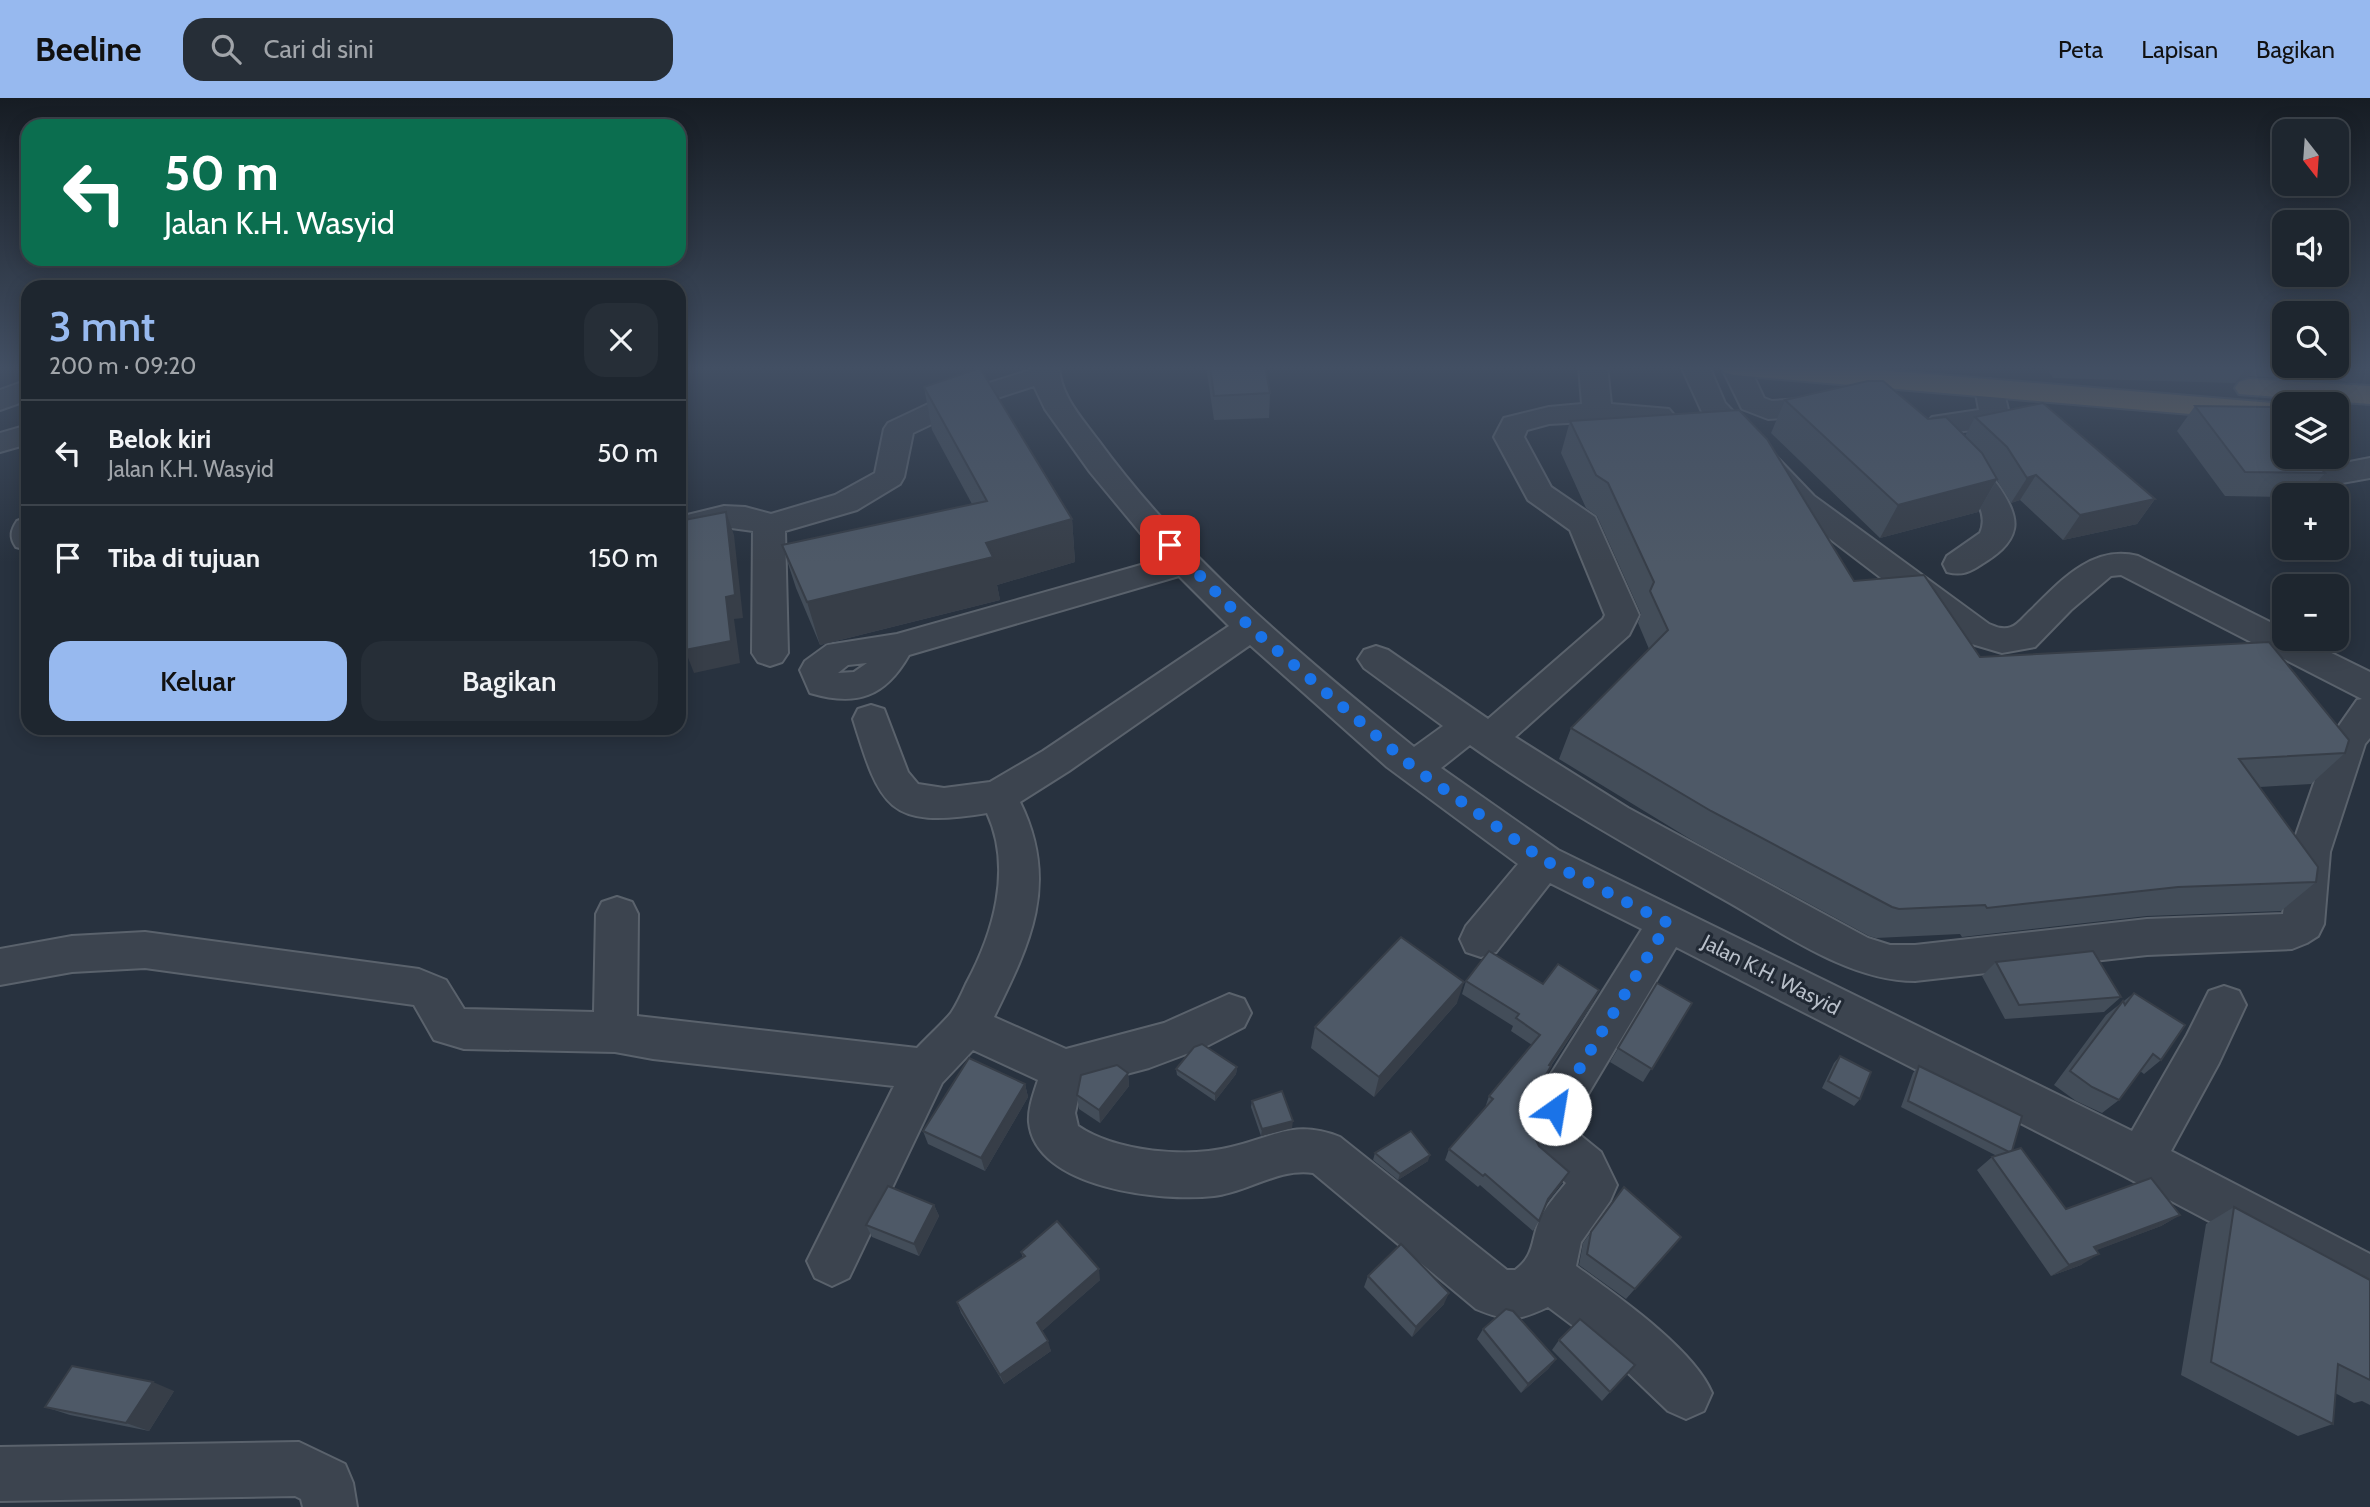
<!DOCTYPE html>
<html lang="id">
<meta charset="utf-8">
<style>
body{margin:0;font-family:Cabin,sans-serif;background:#262e37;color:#f1f3f6;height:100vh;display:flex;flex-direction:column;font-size:26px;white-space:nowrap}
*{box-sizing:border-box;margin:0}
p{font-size:23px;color:#a1a5aa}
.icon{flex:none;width:38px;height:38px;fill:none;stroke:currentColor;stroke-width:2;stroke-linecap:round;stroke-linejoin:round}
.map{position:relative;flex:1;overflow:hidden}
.side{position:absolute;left:21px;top:182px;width:665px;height:455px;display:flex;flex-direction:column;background:#1e262f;border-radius:21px;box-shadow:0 4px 18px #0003,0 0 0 2px #3c434b}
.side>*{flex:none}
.top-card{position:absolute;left:21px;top:21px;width:665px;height:147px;border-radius:21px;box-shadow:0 4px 18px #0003,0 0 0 2px #3c434b;background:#0b6e4f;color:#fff;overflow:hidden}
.needle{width:46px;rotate:163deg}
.fabs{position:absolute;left:2272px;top:21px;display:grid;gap:14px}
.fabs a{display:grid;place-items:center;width:77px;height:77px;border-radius:14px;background:#1e262f;box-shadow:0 4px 18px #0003,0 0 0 2px #3c434b;font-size:35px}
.pin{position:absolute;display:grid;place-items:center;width:60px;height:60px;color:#fff;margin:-30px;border-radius:14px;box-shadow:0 4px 10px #0006}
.me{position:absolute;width:77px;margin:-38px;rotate:32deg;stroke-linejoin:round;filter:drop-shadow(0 0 5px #0008)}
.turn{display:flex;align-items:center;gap:24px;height:147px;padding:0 28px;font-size:32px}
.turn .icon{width:91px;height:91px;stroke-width:2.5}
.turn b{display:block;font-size:49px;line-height:60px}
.round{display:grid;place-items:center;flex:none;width:74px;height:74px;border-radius:21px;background:#262e37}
.head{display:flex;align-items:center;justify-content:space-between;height:119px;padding:0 28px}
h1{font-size:42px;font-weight:600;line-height:52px;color:#97b9ef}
.button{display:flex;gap:14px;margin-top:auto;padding:14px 28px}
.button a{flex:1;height:80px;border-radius:21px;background:#97b9ef;color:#111;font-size:28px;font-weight:600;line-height:80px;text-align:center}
.button a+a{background:#262e37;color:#f1f3f6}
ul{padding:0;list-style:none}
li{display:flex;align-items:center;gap:21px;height:105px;padding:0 28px;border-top:2px solid #3c434b}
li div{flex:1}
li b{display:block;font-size:26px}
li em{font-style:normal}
header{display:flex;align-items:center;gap:42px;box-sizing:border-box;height:98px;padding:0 35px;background:#97b9ef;color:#111}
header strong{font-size:33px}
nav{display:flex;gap:38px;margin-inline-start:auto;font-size:24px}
.search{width:490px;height:63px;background:#262e37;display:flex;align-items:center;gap:18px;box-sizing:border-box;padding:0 24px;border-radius:21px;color:#a1a5aa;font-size:26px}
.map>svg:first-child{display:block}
</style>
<header>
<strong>Beeline</strong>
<div class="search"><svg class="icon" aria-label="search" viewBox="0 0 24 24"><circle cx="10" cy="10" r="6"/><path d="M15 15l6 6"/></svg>Cari di sini</div>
<nav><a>Peta</a><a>Lapisan</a><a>Bagikan</a></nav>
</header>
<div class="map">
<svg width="2370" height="1409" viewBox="0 0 2370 1409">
<rect width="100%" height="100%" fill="#28323f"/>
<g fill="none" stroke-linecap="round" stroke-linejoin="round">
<defs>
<g id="minor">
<path d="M1031,268H1059C1060,297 1081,319 1098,342C1184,460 1301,558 1414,649L1443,628L1364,570L1358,561L1364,552L1376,548L1388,552L1488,621L1603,521L1605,517L1570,432L1528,402L1494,339L1504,320L1549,309L1582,306L1579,268H1607L1611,306L1669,311L1674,317L1669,323L1659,326L1586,324L1549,326L1527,332L1524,339L1551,389L1595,419L1639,517L1629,537L1515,639L1628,710L1868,840L1890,847H1915L2147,821L2283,816L2290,754L2329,642L2357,602L2362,601L2121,477L2111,478L2071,512L2035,549L2002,555L1965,544L1792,412L1702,314L1681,268H1709L1725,305L1814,398L1989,526C1996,529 2003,532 2011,529C2018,527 2025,517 2031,512C2060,483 2093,446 2138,458L2284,531V541H2303L2370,574V640L2365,646L2330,754L2324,826L2318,838L2307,845L2292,851L2147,857L1915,883C1847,883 1779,832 1721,800C1636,752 1550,704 1470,647L1441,670L1558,752L2132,1033L2187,937L2209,893L2224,888L2239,893L2246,907L2219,965L2171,1053L2370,1156V1208L2124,1078L1676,849L1569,1028L1601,1054L1617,1087L1610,1103L1581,1144L1576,1168C1616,1197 1694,1251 1712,1295L1704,1313L1686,1321L1668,1313L1600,1248L1548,1209C1516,1224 1508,1224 1476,1211L1313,1075C1278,1070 1248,1094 1214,1098C1163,1104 1035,1091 1029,1024C1028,1010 1034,995 1038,982L973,952L942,985L849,1180L832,1188L815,1180L807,1163L894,988L653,961L615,954L464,951L434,942L414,907L145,870L72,874L0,887V851L72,838L145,834L419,871L446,882L464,911L594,914L596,816L602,804L617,799L632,804L638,816L637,918L917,950C928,938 941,927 951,915C957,906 962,895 966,886C993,836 1013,771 987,715C887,732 880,708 853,621L858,611L871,607L884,611L908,674L918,686L944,690L990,684L1043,653L1229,528L1179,478L909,557C885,599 857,609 810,595L800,572L805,563L827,547L897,536L1162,461L1090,374L1045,311L1034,288L961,312L913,335L904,379L900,386L857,412L785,433L788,555L782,564L770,568L758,564L752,555L753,433L724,429L679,441V419L724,408L745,409L771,416L835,397L875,375L884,331L888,325L941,300L1031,272ZM1250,547L1387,669L1518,766L1466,828L1460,841L1466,854L1481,859L1496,854L1550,785L1642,831L1529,1011L1522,1026L1536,1058L1566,1085C1558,1095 1548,1106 1542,1117C1530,1139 1537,1156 1515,1172H1507L1340,1039C1294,1021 1274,1039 1231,1049C1187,1060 1116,1054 1078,1028L1075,1015L1081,988L1149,970L1205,949L1244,929L1251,915L1244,901L1229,896L1164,925L1066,951L994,919C1030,846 1060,785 1020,704L1069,673ZM867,565L854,574L838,575L848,567Z"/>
<path d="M1721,268H1749L1764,300L1772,303L1834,299L1844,302L1849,308L1844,314L1834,317L1768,321L1742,311Z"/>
<path d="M1989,281L1999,284L2003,290L2009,316C1996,334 1951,336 1932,331L1927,325L1932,319L1979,312L1975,290L1979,284Z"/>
<path d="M28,282V302L0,312V292Z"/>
<path d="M28,327V346L0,354V335Z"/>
<path d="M1952,349C1975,354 2020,405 2014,431C2011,447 1995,458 1982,466C1970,474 1962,478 1947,474L1943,466L1947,458L1980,435C1994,404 1951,380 1937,358L1941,351Z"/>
<path d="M2370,360V380L2314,390L2303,387L2299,380L2303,373Z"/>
<path d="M28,419V451L27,452L16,449C9,439 11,432 17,423Z"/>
<path d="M299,1344L345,1366L353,1385L357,1409H303L301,1401L295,1398L0,1403V1349Z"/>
</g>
<g id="highway">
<path d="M1720,268H1831L2284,306V324L1734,277L1724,274Z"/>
<path d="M2249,281L2370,288V306L2239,296L2235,290L2239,284Z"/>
</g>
</defs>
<!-- minor casing -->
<use href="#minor" stroke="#5a626c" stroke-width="4"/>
<!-- highway casing -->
<use href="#highway" stroke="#474f59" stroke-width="4"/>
<!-- minor -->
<use href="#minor" fill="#3c444f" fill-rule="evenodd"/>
<!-- highway -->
<use href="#highway" fill="#746a5a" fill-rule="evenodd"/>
</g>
<!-- wall -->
<g fill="#434d59">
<path d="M1206,268H1265L1270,295L1269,320L1214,322Z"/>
<path d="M2003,268H2309L2298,281L2249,278L2235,285L2053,280L2047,270Z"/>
<path d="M924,289L1072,421L1075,464L997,487L1000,502L820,547L796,490L782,447L972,406L932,332Z"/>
<path d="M1785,302L1928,321L1965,338L1975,319L2155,401L2137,426L2063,442L2020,402L2011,405L1997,382L1978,414L1880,440L1771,335Z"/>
<path d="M2195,308L2325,375L2306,397H2284V399L2225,398L2177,333Z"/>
<path d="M1570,323L1854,483L1980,559L2345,655L2311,686L2260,689L2316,784L2281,813L2147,818L1962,839L1960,836L1876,840L1869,838L1695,744L1559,661L1571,630L1649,551L1638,525L1641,516L1597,418L1586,410L1561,355Z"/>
<path d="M1996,864L2121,899L2104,914L2005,921L1982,878Z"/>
<path d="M1466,883L1543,886L1593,905L1551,968L1545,980L1525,1016V1020L1539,1048L1562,1085L1546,1106L1539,1123L1533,1133L1480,1087L1478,1089L1445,1062L1449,1051L1485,1010L1489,998L1532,947L1511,933L1513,928L1462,896Z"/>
<path d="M1657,885L1692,905L1643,984L1610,964Z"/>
<path d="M2134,895L2161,962L2144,976L2140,973L2119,1002L2102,1015L2076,1003L2054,987L2106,917Z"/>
<path d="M1457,905L1374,999L1311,950L1315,929Z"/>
<path d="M1840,958L1860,1001L1854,1008L1822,990L1834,965Z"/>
<path d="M1919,968L2012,1052L2066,1111L2180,1117L2161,1128L2096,1152L2081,1167L2051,1178L1977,1072L1992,1059L1997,1058L1901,1009L1913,975Z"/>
<path d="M1237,969L1236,976L1215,1003L1177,977L1176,971Z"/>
<path d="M1128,975L1129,988L1100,1025L1079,1011L1077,997Z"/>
<path d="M1025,986L1028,999L985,1073L928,1046L923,1033Z"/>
<path d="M1252,1003L1292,1030L1261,1038L1251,1009Z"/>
<path d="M1375,1055L1428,1063L1398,1082L1373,1062Z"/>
<path d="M1624,1089L1681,1139L1626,1201L1579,1167L1583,1145Z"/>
<path d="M934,1107L939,1118L919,1158L872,1139L866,1127Z"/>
<path d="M2234,1109L2370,1182V1307L2362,1303L2354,1305L2335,1295L2333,1326L2298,1338L2181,1277L2206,1126Z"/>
<path d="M1021,1154L1100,1182L1042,1233L1051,1253L1004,1286L961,1215L957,1204L1023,1160Z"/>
<path d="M1368,1178L1444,1206L1412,1239L1364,1189Z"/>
<path d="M1483,1231L1556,1261L1548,1271L1521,1295L1477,1241Z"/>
<path d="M1559,1242L1610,1294L1602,1303L1552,1252Z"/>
<path d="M174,1293L149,1333L70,1317L45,1309Z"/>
</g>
<!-- shaded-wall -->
<g fill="#373e48">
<path d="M2248,268H2257L2249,278L2235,285Z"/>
<path d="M2036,377L2020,402L2011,405L2027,380Z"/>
<path d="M1997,381L1978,414L1880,440L1898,407Z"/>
<path d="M2155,401L2137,426L2063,442L2080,417Z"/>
<path d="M726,414L734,437L743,520L734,521L740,565L694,575L685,552Z"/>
<path d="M1072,421L1075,464L997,487L1000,502L820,547L807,504L986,445Z"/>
<path d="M1464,884L1457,905L1374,999L1379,979Z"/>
<path d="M1599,892L1593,905L1543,979L1549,967Z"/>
<path d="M1237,969L1236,976L1215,1003V996Z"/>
<path d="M1128,975L1129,988L1100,1025L1099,1012Z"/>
<path d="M1025,986L1028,999L985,1073L981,1060Z"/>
<path d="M1293,1023L1292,1030L1261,1038L1262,1031Z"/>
<path d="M1430,1057L1428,1063L1398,1082L1400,1076Z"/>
<path d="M1569,1074L1562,1085L1542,1111L1548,1101Z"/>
<path d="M934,1107L939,1118L919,1158L914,1146Z"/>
<path d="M2180,1117L2161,1128L2076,1160L2094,1149Z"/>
<path d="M2099,1156L2081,1167L2051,1178L2069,1167Z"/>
<path d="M1099,1171L1100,1182L1040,1235L1037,1225Z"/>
<path d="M1449,1195L1444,1206L1412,1239L1416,1229Z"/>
<path d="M1048,1243L1051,1253L1004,1286L1000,1277Z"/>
<path d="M1556,1261L1548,1271L1521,1295L1528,1286Z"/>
<path d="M153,1284L174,1293L149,1333L126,1325Z"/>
</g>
<!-- building -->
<g fill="#4e5967" stroke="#373e48" stroke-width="2">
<path d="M1210,268H1265L1270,295L1214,298Z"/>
<path d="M980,270L1072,421L986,445L993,459L807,504L782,447L987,403L924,289Z"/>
<path d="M1868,283H1883L1928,321L1946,319L1982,355L1997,381L1898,407L1785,302Z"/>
<path d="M2043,305L2155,401L2080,417L2036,377L2027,380L2007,349L1975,319Z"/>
<path d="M2195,308L2271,309L2284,324V359H2312L2325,375L2245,374Z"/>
<path d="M1739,312L1767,341L1854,483L1924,477L1980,559L2269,544L2349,642L2345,655L2239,661L2318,769L2316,784L2178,789L1987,810L1985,807L1899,811L1892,809L1711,713L1571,630L1668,532L1650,493L1654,484L1608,385L1596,377L1570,323Z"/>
<path d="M726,414L735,497L726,499L731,543L685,552L679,478V423Z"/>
<path d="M1401,839L1464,884L1379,979L1315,929Z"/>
<path d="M1489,853L1543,886L1558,866L1599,892L1549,967L1551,968L1525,1013V1020L1539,1048L1569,1074L1548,1101L1539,1123L1485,1076L1483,1078L1449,1051L1493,1001L1489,998L1540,937L1516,920L1519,916L1466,883Z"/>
<path d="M2093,853L2121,899L2019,907L1996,864Z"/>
<path d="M1657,885L1692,905L1652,971L1618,950Z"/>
<path d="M2134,895L2185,927L2161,962L2153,956L2119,1002L2092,989L2070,973L2123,903L2125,907Z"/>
<path d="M1202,946L1237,969L1215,996L1176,971L1194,949Z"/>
<path d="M1840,958L1871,974L1860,1001L1828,983Z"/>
<path d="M969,960L1025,986L981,1060L923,1033Z"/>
<path d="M1117,967L1128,975L1099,1012L1077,997L1081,977Z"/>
<path d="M1919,968L2022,1018L2012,1053L2009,1054L1908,1003Z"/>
<path d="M1282,993L1293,1023L1262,1031L1252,1003Z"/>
<path d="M1411,1033L1430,1057L1400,1076L1375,1055Z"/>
<path d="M2021,1050L2066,1111L2151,1080L2180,1117L2094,1149L2099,1156L2069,1167L1992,1059Z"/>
<path d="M888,1088L934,1107L914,1146L866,1127Z"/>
<path d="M1624,1089L1681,1139L1635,1191L1587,1156L1591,1134Z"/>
<path d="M2234,1109L2370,1182V1282L2338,1266L2333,1326L2211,1264Z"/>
<path d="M1057,1123L1099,1171L1037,1225L1048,1243L1000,1277L957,1204L1025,1158L1021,1154Z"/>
<path d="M1401,1146L1449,1195L1416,1229L1368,1178Z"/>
<path d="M1506,1211L1513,1213L1556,1261L1528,1286L1483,1231Z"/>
<path d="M1580,1221L1635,1267L1610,1294L1559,1242Z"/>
<path d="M72,1268L153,1284L126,1325L45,1309Z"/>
</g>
<!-- sky -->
<linearGradient id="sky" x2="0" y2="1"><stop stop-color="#161c23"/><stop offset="0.58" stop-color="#424f63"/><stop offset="1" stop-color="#424f63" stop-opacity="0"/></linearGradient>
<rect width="2370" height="465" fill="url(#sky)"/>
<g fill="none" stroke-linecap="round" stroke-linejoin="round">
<!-- route -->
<path stroke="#1a73e8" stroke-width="12" stroke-dasharray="0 21.6" d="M1170,447L1251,530L1414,670L1544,762L1668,825L1555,1011"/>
</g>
<g text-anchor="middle" stroke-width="6" stroke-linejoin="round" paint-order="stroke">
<!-- street labels -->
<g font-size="21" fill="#b8bfc9" stroke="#212934">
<text transform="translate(1771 877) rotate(27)" y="7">Jalan K.H. Wasyid</text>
</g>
</g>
</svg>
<div class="fabs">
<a><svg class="needle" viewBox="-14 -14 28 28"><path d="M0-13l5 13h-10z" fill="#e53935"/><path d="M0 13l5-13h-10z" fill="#a1a5aa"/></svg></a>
<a><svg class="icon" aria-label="sound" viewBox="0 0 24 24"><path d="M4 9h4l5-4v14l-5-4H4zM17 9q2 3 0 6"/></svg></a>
<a><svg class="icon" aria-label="search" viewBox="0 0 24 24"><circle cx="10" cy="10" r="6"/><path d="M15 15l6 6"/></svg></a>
<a><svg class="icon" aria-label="layers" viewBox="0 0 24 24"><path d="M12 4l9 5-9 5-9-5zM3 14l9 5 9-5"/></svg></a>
<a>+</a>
<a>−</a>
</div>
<div class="pin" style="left:1170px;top:447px;background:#d93025"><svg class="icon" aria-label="arrive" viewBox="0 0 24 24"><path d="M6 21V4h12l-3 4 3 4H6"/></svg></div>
<svg class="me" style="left:1555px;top:1011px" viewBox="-20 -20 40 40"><circle r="19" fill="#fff"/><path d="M0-13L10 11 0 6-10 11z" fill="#1a73e8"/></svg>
<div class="top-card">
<div class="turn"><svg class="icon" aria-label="left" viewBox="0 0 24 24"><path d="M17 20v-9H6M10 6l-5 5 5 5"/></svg><div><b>50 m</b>Jalan K.H. Wasyid</div></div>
</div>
<section class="side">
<div class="head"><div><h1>3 mnt</h1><p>200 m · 09:20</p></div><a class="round"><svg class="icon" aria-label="close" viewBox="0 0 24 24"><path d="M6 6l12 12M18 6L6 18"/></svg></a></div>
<ul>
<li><svg class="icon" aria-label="left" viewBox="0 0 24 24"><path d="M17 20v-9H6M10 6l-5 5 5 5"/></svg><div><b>Belok kiri</b><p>Jalan K.H. Wasyid</p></div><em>50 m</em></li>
<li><svg class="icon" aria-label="arrive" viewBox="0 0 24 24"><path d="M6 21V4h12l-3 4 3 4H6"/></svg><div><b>Tiba di tujuan</b></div><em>150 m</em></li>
</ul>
<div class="button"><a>Keluar</a><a>Bagikan</a></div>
</section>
</div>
